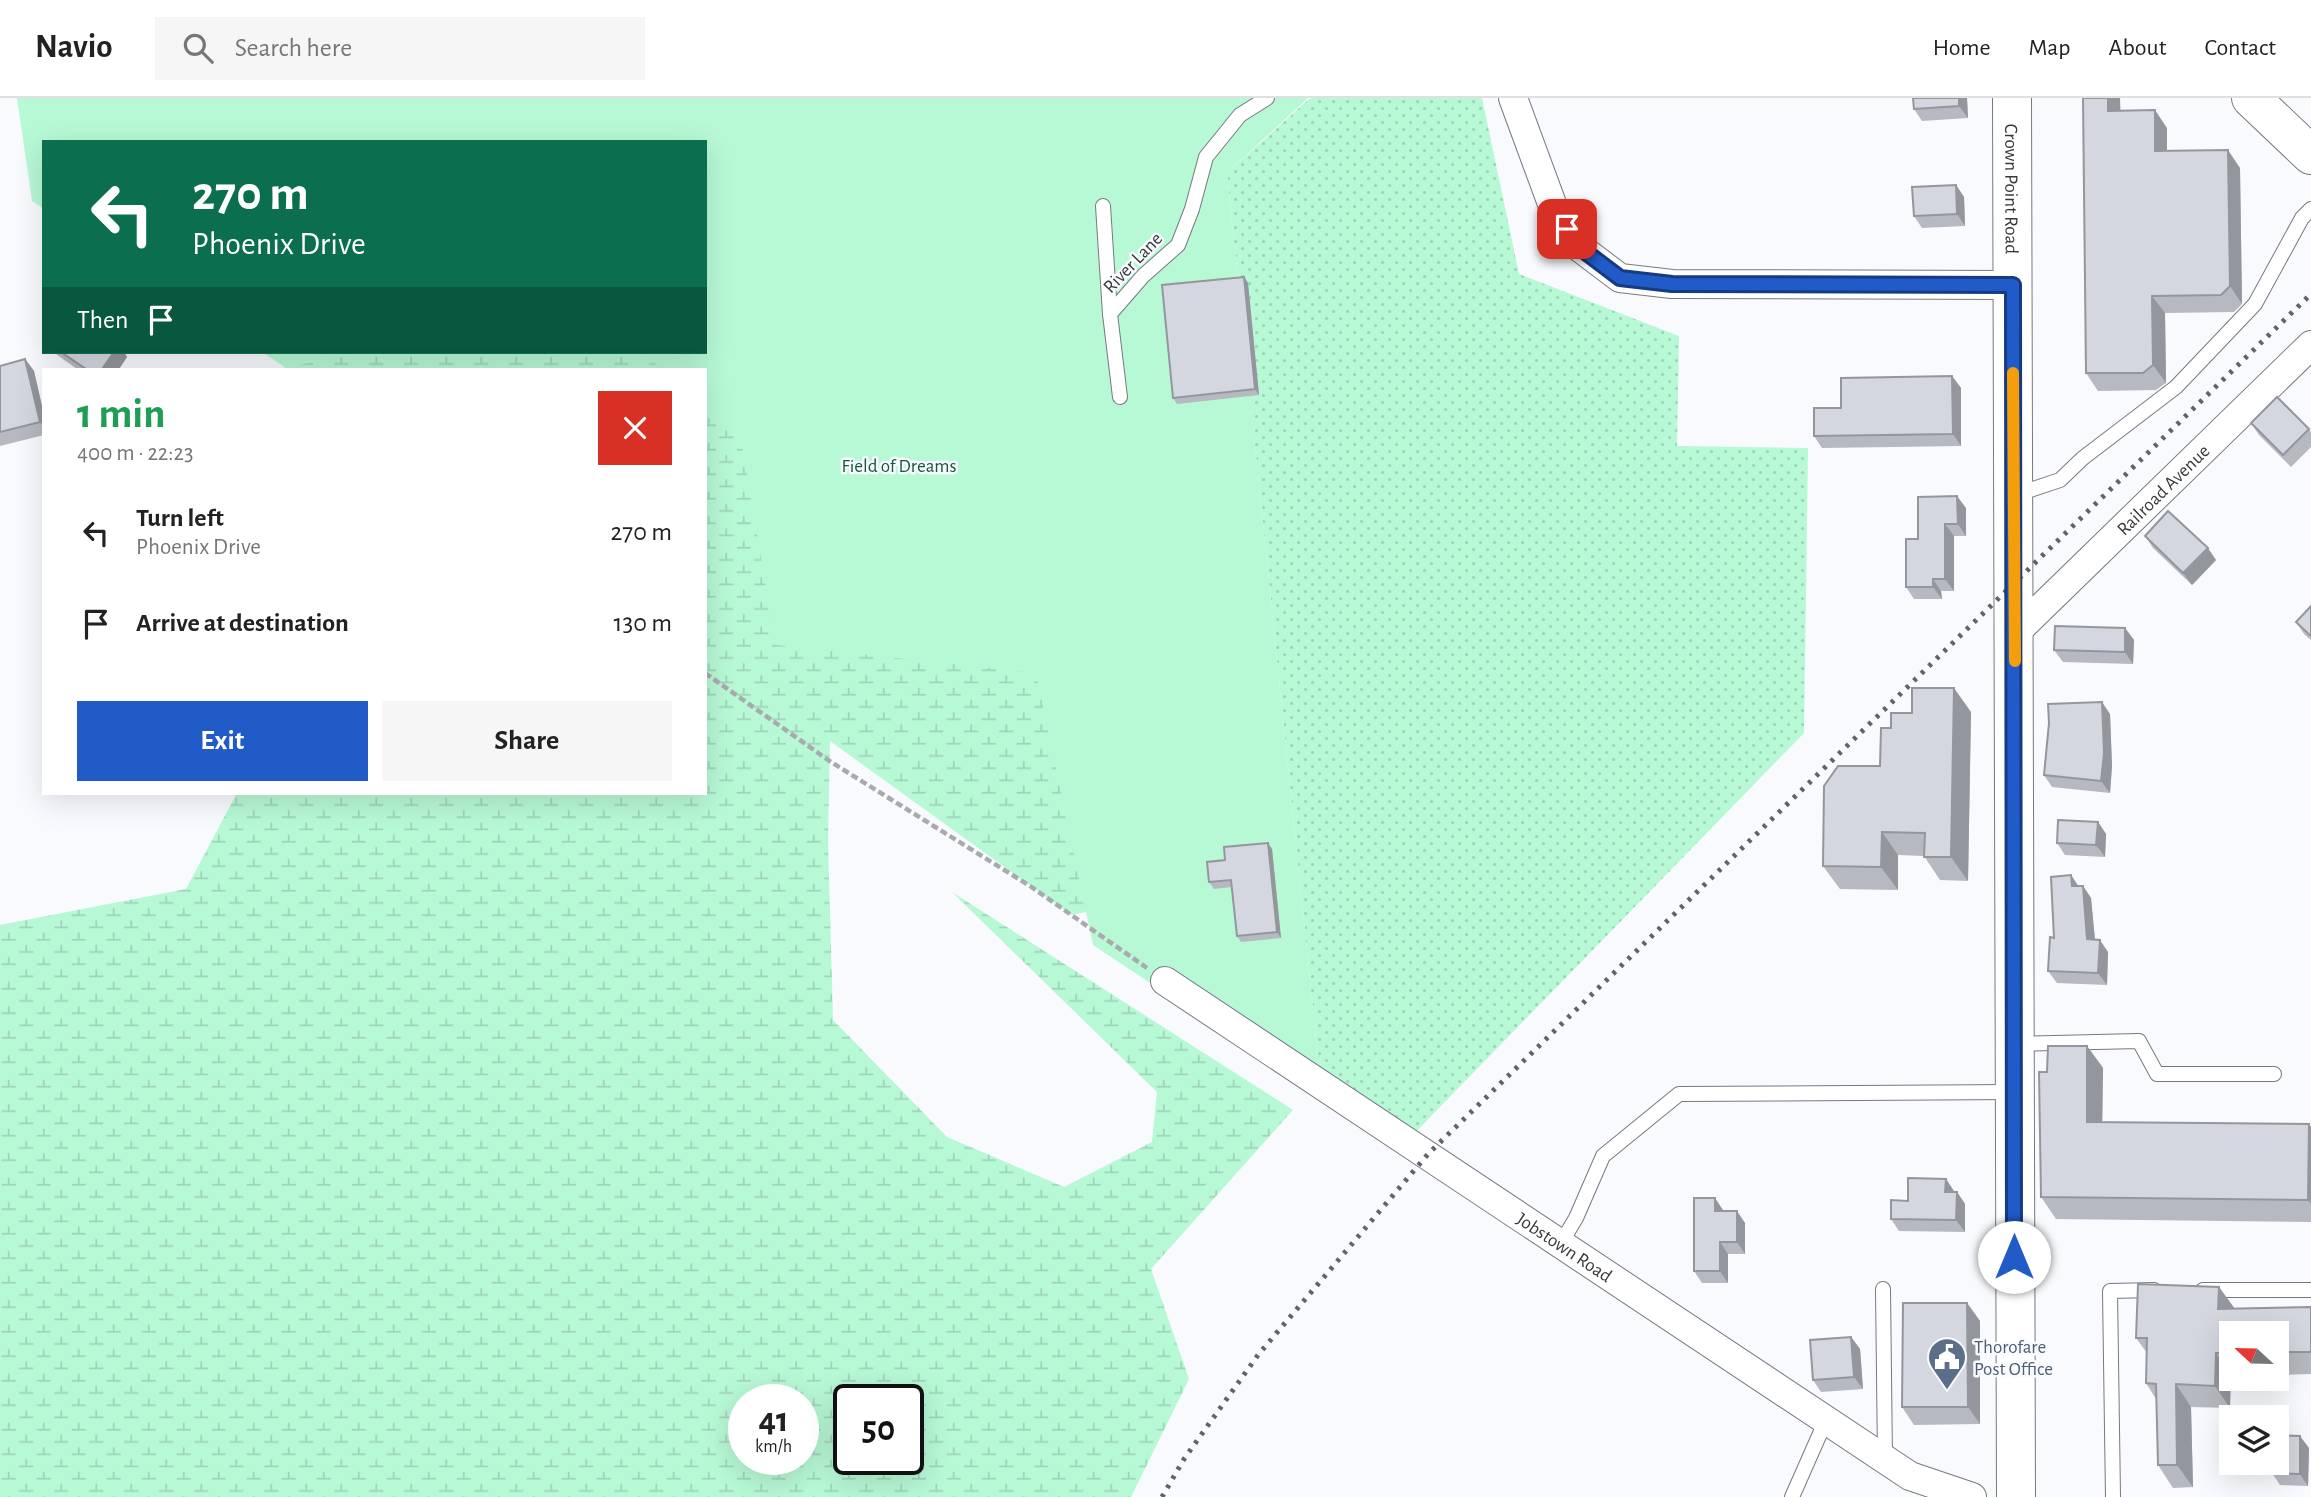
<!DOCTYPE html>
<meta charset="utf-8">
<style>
body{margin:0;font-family:"Alegreya Sans",sans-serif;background:#f6f6f6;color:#222;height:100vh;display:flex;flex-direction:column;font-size:26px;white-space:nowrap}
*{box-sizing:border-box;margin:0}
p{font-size:23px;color:#767676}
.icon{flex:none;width:38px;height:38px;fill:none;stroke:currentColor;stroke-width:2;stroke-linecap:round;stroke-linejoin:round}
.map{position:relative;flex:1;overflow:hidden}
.sheet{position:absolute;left:42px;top:270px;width:665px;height:427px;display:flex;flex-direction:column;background:#fff;border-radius:0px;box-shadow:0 7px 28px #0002}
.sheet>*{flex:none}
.guide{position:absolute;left:42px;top:42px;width:665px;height:214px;border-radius:0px;box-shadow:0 7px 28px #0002;background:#0b6e4f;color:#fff;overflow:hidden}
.needle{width:46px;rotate:292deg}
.fabs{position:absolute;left:2219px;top:1223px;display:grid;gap:14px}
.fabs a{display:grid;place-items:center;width:70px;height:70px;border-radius:0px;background:#fff;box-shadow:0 7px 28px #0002;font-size:35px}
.speed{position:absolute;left:728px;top:1286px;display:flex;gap:14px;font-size:35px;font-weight:700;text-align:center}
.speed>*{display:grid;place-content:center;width:91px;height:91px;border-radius:50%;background:#fff;box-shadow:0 7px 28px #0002;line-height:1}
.speed small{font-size:18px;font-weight:400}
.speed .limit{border:4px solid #111;border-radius:10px;background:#fff;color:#111}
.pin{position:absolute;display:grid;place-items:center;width:60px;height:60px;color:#fff;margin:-30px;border-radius:14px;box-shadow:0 4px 10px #0006}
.me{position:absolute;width:77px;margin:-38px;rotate:0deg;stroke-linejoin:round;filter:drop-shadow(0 0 5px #0008)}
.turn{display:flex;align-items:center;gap:24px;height:147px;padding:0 35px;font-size:32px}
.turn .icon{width:91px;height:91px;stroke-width:2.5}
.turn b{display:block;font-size:49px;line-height:60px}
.then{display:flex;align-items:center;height:66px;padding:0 35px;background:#0003;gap:14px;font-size:26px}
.round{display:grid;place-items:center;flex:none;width:74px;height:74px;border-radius:0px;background:#f6f6f6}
.summary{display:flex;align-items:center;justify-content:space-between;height:119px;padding:0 35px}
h1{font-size:42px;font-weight:700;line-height:52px;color:#1e9e55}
.cta{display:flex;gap:14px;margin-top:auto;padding:14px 35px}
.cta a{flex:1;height:80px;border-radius:0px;background:#215bc8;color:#fff;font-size:28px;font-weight:700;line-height:80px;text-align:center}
.cta a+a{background:#f6f6f6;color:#222}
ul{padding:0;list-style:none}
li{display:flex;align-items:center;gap:21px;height:91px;padding:0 35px}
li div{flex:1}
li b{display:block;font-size:26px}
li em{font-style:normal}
header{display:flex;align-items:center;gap:42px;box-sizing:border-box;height:98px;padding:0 35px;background:#fff;border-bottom:2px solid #e0e0e0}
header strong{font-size:33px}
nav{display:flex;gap:38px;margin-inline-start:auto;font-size:24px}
.search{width:490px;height:63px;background:#f6f6f6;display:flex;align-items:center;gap:18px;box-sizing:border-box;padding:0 24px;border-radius:0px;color:#767676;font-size:26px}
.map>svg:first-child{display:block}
</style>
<header>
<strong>Navio</strong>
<div class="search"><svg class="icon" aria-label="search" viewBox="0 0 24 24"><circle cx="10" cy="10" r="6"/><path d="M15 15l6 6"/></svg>Search here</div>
<nav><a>Home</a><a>Map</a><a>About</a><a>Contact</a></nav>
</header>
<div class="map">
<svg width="2311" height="1399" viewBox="0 0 2311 1399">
<defs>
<pattern id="grass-dots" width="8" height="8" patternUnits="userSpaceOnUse" patternTransform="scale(1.75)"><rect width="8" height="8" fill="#b7f8d5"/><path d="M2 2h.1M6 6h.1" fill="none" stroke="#9ed5b8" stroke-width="1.8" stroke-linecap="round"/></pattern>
<pattern id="wetland-marsh" width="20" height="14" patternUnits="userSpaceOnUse" patternTransform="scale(1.75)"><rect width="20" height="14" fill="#b7f8d5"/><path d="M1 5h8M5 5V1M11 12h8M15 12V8" fill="none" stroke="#9ed5b8"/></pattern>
</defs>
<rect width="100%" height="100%" fill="#f8fafd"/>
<!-- grass -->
<path fill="url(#grass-dots)" d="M1313,0H1482L1519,176L1679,238L1677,348L1808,350L1804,635L1402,1048L1322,999L1227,75L1309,1Z"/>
<!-- wetland -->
<path fill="url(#wetland-marsh)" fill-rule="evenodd" d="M1070,246L1114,808L1071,817L830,643L828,743L833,922L947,1039L1064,1089L1152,1044L1157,994L952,794L1293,1012L1151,1171L1189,1281L1131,1399H0V827L186,791L237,695H705V271H278L357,254H705ZM744,1302H803V1362H744ZM849,1302H908V1362H849Z"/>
<!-- park -->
<g fill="#b7f8d5">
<path d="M17,0H1308L1227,75L1322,999L1093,847L1036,575L776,547L740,337L705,308V271H662L641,254H705V44H44V111L32,103Z"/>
<path d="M262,254H357L286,270Z"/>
</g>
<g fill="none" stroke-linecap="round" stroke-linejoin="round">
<defs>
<g id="lane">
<path d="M1103,108L1110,216"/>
<path d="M1120,299L1110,216L1143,178L1178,147L1192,111L1206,59L1240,17L1267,0"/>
<path d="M2015,397L2060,382L2083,360L2176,289L2255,206L2302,120L2311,111"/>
<path d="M2015,946L2139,943L2157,976H2274"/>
<path d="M1561,1145L1576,1120L1603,1058L1679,996L2013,994"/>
<path d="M1883,1191L1885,1362"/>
<path d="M2203,1192H2311"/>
<path d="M1792,1399L1826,1322"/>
<path d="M2113,1399L2110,1193L2154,1192"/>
</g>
<g id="street">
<path d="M1513,0L1555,114L1579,149L1620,180L1672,186L2013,187"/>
<path id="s1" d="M2015,535L2311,247"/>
<path id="s2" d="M1165,883L1910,1378L1972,1399"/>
</g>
<g id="secondary">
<path id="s3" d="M2012,0L2016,1399"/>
<path d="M2251,0L2311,57"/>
</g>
</defs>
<!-- lane casing -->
<use href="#lane" stroke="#767981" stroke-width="16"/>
<!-- street casing -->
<use href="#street" stroke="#767981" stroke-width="30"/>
<!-- secondary casing -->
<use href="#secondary" stroke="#767981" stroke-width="40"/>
<!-- path -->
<path stroke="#a8aaad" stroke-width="4.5" stroke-dasharray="7 3.5" stroke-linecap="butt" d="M705,575L831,664L1030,788L1147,870"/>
<!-- lane -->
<use href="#lane" stroke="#fff" stroke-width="14"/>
<!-- street -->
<use href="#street" stroke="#fff" stroke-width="28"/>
<!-- secondary -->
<use href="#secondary" stroke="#fff" stroke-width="38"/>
<!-- rail -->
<path stroke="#626366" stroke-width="5" stroke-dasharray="3.5 7" stroke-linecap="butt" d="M1162,1399L1184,1361L1258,1257L1428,1056L2311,196"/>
</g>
<!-- wall -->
<g fill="#b6b9c1">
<path d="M1967,0L1968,20L1922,23L1914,11Z"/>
<path d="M2120,0V13L2167,30V53L2240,70L2242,206L2234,214L2165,215L2166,285L2156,292L2098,293L2086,275Z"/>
<path d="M1956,87L1964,99L1965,128L1922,130L1914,118Z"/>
<path d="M1244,179L1248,185L1259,297L1177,306L1173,300Z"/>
<path d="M54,254H124L127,259L119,271H77L56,256Z"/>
<path d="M25,261L34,273L44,317V337L0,348V268Z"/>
<path d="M1952,278L1961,290V348L1822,350L1814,338L1841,310Z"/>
<path d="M2251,325L2309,331L2311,334V349L2291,369L2259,337Z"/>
<path d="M1966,410V438H1954V493H1941L1942,501H1914L1906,489L1918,441Z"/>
<path d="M2145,438L2216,462L2192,487L2153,450Z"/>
<path d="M2311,508V542L2304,536L2296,524Z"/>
<path d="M2125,530L2134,542L2133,566L2063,564L2054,552Z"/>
<path d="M1971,614L1968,783L1940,782L1924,758L1898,757V792L1840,791L1823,768L1880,668L1891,630L1912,615Z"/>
<path d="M2110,616L2112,668L2110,695L2052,689L2044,677L2049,625Z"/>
<path d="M2098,724L2106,736L2105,759L2065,757L2057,745Z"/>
<path d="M1272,751L1281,840L1241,844L1237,838L1232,789L1214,791L1209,784L1225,762Z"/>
<path d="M2071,777L2078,788H2083L2091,800L2095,842L2108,854L2107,887L2057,885L2048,873L2054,840Z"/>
<path d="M2087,948L2103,970L2102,1024L2309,1026L2311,1029V1124L2056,1121L2041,1099L2047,974Z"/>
<path d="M1946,1081L1954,1094H1957L1965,1106V1134L1899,1133L1891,1121L1908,1103Z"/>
<path d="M1723,1113L1745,1125V1156H1728V1185H1702L1694,1173Z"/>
<path d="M2219,1189L2234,1210L2311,1209V1276L2277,1277V1236H2231L2230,1310L2191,1309L2193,1389L2173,1390L2158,1367L2156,1301L2146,1285L2147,1255L2136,1240Z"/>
<path d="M1967,1205L1980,1223V1326L1914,1327L1902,1309Z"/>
<path d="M1851,1239L1860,1251L1863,1291L1821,1294L1813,1282Z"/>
<path d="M2309,1350L2308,1388L2280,1387L2272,1375Z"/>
</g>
<!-- shaded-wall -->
<g fill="#94969d">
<path d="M1959,0H1967L1968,20L1959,8Z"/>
<path d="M2108,0H2120L2121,31L2108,13Z"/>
<path d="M2155,12L2167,30V71L2155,53Z"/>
<path d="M2228,52L2240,70L2242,206L2230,188Z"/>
<path d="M1956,87L1964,99L1965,128L1957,116Z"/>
<path d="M1244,179L1248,185L1259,297L1255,291Z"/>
<path d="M2152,198L2165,215L2166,285L2153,267Z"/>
<path d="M114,254H124L127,259L119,271H102Z"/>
<path d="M25,261L34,273L44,317V330L40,324Z"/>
<path d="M1952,278L1961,290V348L1953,336Z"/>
<path d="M1957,398L1966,410V438L1958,426Z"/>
<path d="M1945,426L1954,438V493L1945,481Z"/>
<path d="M2208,450L2216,462L2192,487L2183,475Z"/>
<path d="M1933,481L1941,493L1942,501L1933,489Z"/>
<path d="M2125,530L2134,542L2133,566L2125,554Z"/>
<path d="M1954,590L1971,614L1968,783L1951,759Z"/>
<path d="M2102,604L2110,616L2112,668L2110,695L2101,683Z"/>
<path d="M2098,724L2106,736L2105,759L2096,747Z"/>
<path d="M1882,734L1898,757V792L1881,769Z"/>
<path d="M1268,745L1272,751L1281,840L1277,834Z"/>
<path d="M2071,777L2079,789L2072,788Z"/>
<path d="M2083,788L2091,800L2096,853L2087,841Z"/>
<path d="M2100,842L2108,854L2107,887L2098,875Z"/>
<path d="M2087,948L2103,970L2102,1046L2087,1024Z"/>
<path d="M2309,1026L2311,1029V1106L2308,1102Z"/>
<path d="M1946,1081L1954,1093V1106L1945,1094Z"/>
<path d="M1957,1094L1965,1106V1134L1956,1122Z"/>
<path d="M1715,1100L1723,1112V1125L1715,1113Z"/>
<path d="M1737,1113L1745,1125V1156L1737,1144Z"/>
<path d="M1720,1144L1728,1156V1185L1720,1173Z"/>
<path d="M2219,1189L2235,1211H2218Z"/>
<path d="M1967,1205L1980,1223V1326L1968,1309Z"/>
<path d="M1851,1239L1860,1251L1863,1291L1854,1279Z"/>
<path d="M2216,1255L2231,1277L2230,1310L2215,1288Z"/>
<path d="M2176,1286L2191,1309L2193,1389L2177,1367Z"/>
<path d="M2300,1338L2309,1350L2308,1388L2300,1376Z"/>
</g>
<!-- building -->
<g fill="#d4d7e0" stroke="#94969d" stroke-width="2">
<path d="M1913,0H1959V8L1914,11Z"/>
<path d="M2083,0H2108V13L2155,12V53L2228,52L2230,188L2221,197L2152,198L2153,267L2143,275H2086Z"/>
<path d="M1956,87L1957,116L1914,118L1912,89Z"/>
<path d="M1244,179L1255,291L1173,300L1162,187Z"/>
<path d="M61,254H114L102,271H86Z"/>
<path d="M25,261L40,324L0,334V268Z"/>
<path d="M1952,278L1953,336L1814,338V310H1841V280Z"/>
<path d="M2277,299L2309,331L2283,357L2251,325Z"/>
<path d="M1957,398L1958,426H1945V481H1933V489H1906V441H1918V399Z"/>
<path d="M2168,413L2208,450L2183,475L2145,438Z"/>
<path d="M2311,508V538L2296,524Z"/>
<path d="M2055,528L2125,530V554L2054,552Z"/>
<path d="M1912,590H1954L1951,759H1924L1925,735L1882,734L1881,769L1823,768L1824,688L1838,668H1880L1881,630H1891V615H1912Z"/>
<path d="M2102,604L2104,656L2101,683L2044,677L2049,625L2048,606Z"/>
<path d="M2058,722L2098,724L2096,747L2057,745Z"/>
<path d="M1268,745L1277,834L1237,838L1231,782L1209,784L1207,764L1225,762L1224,749Z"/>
<path d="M2071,777L2072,788H2083L2087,841L2100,842L2098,875L2048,873L2050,839L2054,840L2051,779Z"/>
<path d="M2048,948H2087V1024L2309,1026L2308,1102L2041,1099L2039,974H2047Z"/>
<path d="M1908,1080L1946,1081L1945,1094H1957L1956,1122L1891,1121V1102L1908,1103Z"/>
<path d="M1694,1100H1715V1113H1737V1144H1720V1173H1694Z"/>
<path d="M2138,1186L2219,1189L2218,1211L2311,1209V1254H2277V1236H2231V1255H2216L2215,1288L2176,1286L2177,1367H2158L2156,1286L2146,1285L2147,1240H2136Z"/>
<path d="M1903,1205H1967L1968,1309H1902Z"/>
<path d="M1851,1239L1854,1279L1813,1282L1810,1242Z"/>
<path d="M2277,1337L2300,1338V1376L2272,1375V1365H2277Z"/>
</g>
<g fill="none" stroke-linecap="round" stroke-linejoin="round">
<defs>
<path id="route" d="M1567,131L1579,149L1620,180L1672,186L2013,187L2014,1159"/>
</defs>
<!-- route casing -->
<use href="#route" stroke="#153b82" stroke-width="18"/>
<!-- route -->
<use href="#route" stroke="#215bc8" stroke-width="12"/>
<!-- slow -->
<path stroke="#f59e0b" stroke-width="12" d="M2013,275L2015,563"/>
</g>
<!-- icons -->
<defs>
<symbol id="civic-pin" viewBox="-11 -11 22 30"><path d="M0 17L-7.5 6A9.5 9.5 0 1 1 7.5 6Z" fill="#5c6f8a" stroke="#f8fafd"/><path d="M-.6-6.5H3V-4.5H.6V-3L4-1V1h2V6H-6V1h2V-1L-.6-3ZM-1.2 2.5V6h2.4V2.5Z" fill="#fff"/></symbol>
</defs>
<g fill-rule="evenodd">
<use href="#civic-pin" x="1925" y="1237" width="44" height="60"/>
</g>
<g text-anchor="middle" stroke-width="5" stroke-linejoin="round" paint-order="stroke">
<!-- street labels -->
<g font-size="19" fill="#37383b" stroke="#f8fafd">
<text dy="7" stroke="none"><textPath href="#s3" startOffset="91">Crown Point Road</textPath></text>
<text transform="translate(1132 164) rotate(-46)" y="7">River Lane</text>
<text dy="7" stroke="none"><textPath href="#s1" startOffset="206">Railroad Avenue</textPath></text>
<text dy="7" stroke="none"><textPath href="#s2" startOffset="480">Jobstown Road</textPath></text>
</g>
<!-- park labels -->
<g font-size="19" fill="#16573b" stroke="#f8fafd">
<text x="899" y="374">Field of Dreams</text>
</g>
<!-- service labels -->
<g font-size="19" fill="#4e5e75" stroke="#f8fafd" text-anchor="start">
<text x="1974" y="1255">Thorofare<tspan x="1974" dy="22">Post Office</tspan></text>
</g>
</g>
</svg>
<div class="fabs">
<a><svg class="needle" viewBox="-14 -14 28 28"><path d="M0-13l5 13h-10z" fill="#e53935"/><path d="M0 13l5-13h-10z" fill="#767676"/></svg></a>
<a><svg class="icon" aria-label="layers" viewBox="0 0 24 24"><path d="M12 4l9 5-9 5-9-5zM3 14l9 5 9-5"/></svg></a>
</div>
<div class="speed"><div>41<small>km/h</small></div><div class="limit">50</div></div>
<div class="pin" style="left:1567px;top:131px;background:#d93025"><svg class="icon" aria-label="arrive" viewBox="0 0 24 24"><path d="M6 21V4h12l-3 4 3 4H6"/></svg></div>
<svg class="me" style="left:2014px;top:1159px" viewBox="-20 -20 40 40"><circle r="19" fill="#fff"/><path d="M0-13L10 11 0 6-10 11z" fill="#215bc8"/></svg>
<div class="guide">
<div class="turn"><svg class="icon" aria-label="left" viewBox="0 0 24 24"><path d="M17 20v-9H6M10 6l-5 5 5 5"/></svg><div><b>270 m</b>Phoenix Drive</div></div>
<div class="then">Then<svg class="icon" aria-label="arrive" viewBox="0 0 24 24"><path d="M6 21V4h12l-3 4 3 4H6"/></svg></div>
</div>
<section class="sheet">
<div class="summary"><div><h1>1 min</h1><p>400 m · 22:23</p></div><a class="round" style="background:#d93025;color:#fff"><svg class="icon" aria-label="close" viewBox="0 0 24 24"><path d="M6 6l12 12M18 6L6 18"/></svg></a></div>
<ul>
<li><svg class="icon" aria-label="left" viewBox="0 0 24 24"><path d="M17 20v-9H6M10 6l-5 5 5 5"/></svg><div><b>Turn left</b><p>Phoenix Drive</p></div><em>270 m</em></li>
<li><svg class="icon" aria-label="arrive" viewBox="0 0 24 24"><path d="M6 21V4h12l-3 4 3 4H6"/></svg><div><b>Arrive at destination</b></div><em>130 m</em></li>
</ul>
<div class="cta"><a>Exit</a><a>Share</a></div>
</section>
</div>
